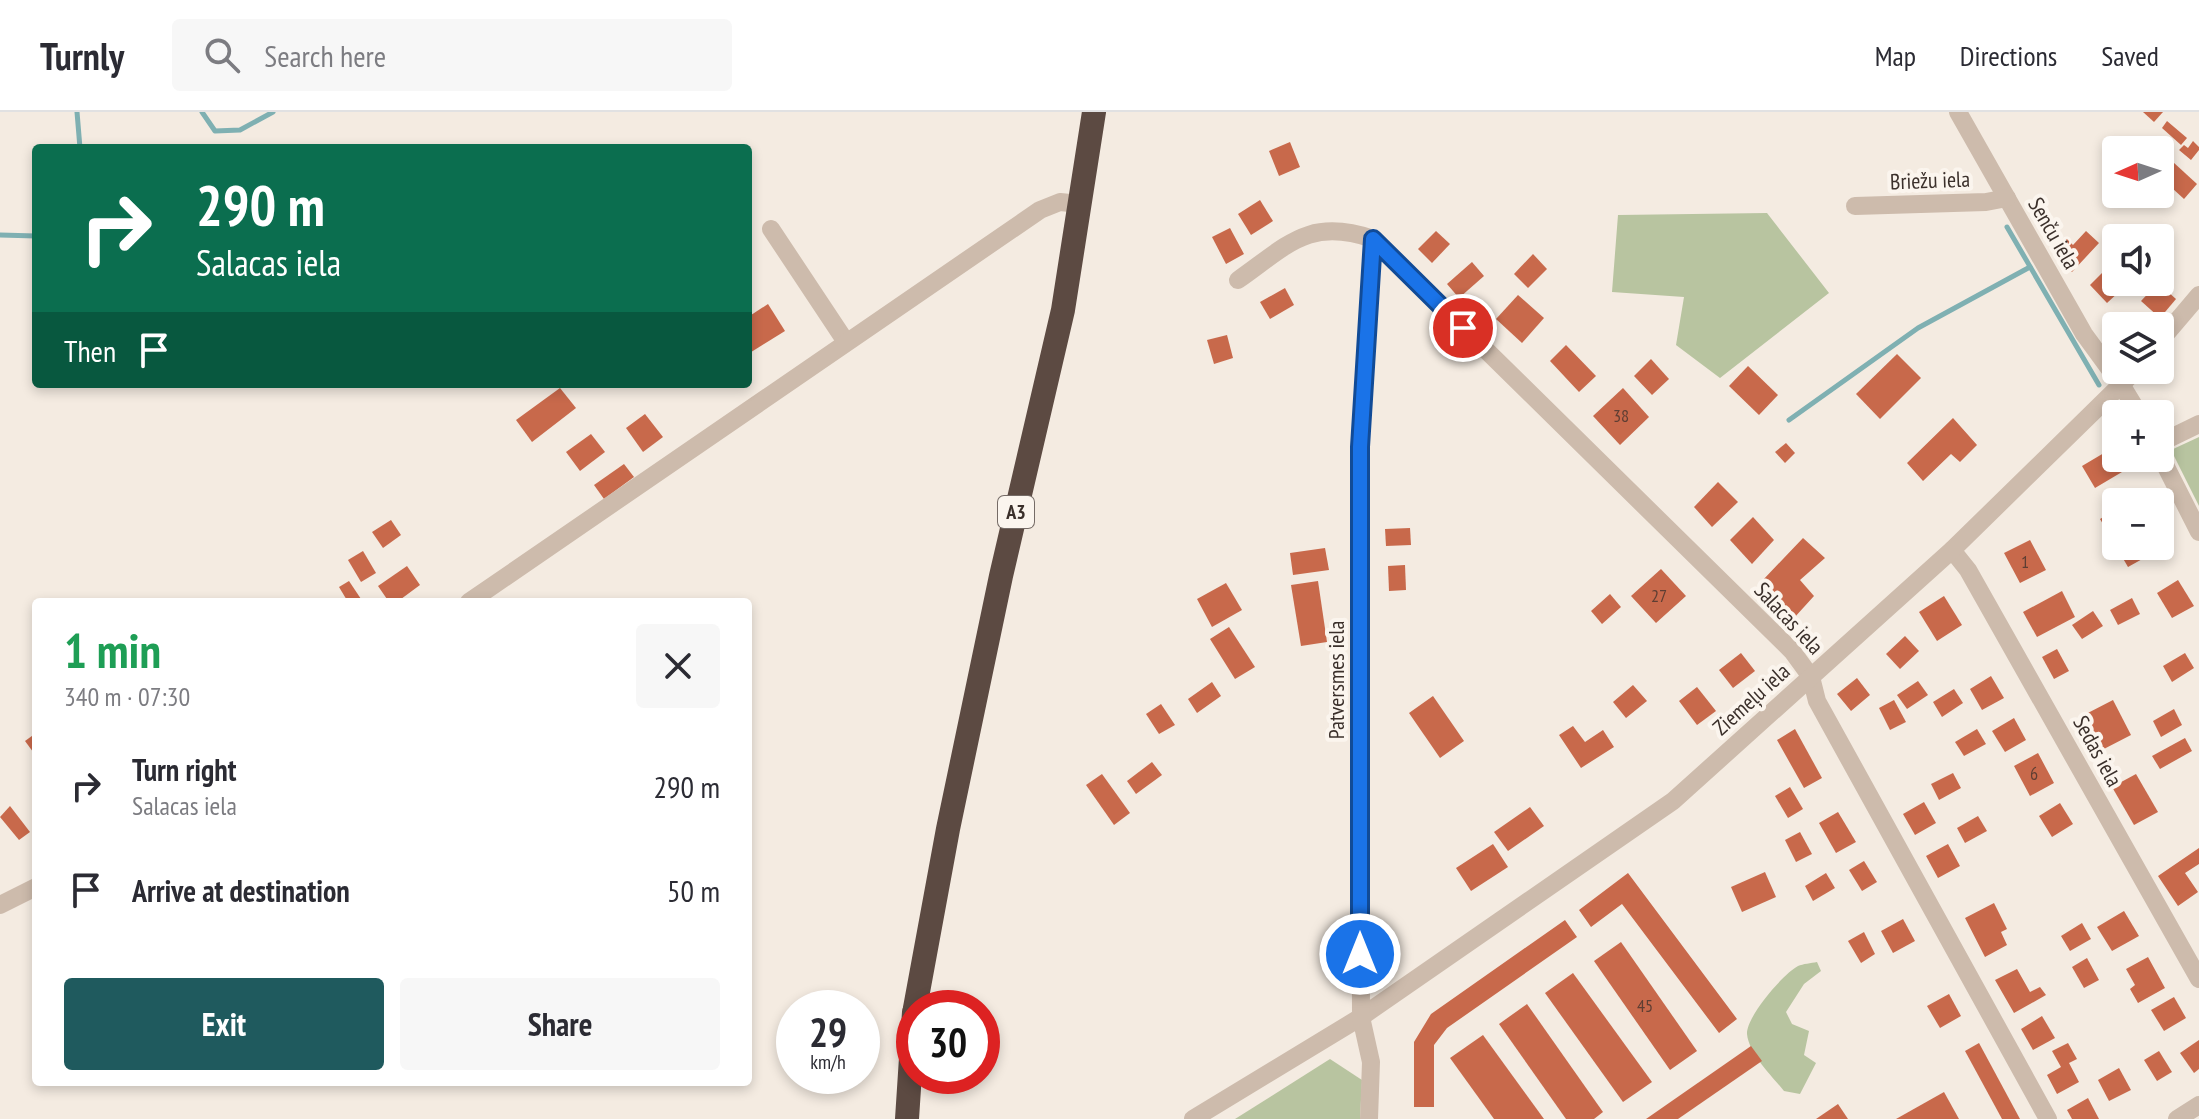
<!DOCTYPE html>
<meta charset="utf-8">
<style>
body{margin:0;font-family:"PT Sans Narrow",sans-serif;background:#f7f7f7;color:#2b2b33;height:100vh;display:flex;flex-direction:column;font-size:30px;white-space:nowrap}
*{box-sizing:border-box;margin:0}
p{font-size:26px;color:#7c7c81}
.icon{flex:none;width:44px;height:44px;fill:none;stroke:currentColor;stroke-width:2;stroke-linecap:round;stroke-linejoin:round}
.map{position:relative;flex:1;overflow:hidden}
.details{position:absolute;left:32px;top:486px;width:720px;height:488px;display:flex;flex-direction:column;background:#fff;border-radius:8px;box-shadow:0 4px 12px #0003}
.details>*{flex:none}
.hud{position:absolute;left:32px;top:32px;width:720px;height:244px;border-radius:8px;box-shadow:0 4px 12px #0003;background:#0b6e4f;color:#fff;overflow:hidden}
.needle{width:52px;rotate:267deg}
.fabs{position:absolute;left:2102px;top:24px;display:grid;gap:16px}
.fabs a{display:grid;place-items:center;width:72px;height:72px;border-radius:8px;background:#fff;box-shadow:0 4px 12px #0003;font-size:40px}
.speed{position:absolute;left:776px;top:878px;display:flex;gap:16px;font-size:40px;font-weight:700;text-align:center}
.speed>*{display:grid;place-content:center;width:104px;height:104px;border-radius:50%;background:#fff;box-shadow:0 4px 12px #0003;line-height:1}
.speed small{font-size:20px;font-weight:400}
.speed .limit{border:12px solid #d22;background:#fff;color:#111}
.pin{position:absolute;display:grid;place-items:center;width:68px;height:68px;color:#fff;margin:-34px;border:4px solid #fff;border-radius:50%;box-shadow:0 2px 8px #0007}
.me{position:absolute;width:88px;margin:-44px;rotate:0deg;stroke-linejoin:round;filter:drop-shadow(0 0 6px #0008)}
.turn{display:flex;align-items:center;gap:28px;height:168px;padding:0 32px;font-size:36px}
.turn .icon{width:104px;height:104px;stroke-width:2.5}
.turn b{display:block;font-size:56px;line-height:68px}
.then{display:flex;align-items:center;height:76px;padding:0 32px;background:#0003;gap:16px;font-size:30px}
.round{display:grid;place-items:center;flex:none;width:84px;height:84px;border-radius:8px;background:#f7f7f7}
.overview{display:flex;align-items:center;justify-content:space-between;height:136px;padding:0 32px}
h1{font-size:48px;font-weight:700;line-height:60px;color:#1e9e55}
.primary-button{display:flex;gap:16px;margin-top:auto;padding:16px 32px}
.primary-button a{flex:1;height:92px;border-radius:8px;background:#1f5a5e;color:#fff;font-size:32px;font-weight:700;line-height:92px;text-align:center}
.primary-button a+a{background:#f7f7f7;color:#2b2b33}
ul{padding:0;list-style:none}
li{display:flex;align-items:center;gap:24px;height:104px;padding:0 32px}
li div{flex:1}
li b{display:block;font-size:30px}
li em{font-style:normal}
header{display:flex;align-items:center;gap:48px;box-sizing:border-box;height:112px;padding:0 40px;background:#fff;border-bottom:2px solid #e1e1e2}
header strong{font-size:38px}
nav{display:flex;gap:44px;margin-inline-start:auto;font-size:28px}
.search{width:560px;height:72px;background:#f7f7f7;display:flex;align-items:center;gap:20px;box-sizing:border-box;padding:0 28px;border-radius:8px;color:#7c7c81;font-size:30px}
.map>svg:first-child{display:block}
</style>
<header>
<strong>Turnly</strong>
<div class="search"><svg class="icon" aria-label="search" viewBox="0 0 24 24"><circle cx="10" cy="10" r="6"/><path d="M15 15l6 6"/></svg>Search here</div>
<nav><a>Map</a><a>Directions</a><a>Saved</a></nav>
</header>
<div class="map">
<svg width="2199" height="1007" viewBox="0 0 2199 1007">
<rect width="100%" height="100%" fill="#f4ebe1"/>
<!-- green -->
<g fill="#b8c4a0">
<path d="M1767,101L1829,181L1720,266L1676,233L1684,185L1612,180L1618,103Z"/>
<path d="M2199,325V394L2171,338Z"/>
<path d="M1817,850L1821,859L1804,872L1786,900L1792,912L1809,919L1804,943L1816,951L1800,982L1784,979C1772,964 1749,942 1747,922C1746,905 1783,862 1798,854C1803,852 1811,851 1817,850Z"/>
<path d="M1330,947L1362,968L1360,1007H1235Z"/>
</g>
<!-- water -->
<path fill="#7fb0b2" d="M2125,29L2137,38H2116V61L2110,59L2106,49Z"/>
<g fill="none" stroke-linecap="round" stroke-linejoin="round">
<!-- stream -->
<g stroke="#7fb0b2" stroke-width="5">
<path d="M77,0L80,36"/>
<path d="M202,0L215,19L240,18L273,0"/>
<path d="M2007,115L2099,273"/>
<path d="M0,123L36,124"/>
<path d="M1789,308L1918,216L2030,155"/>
</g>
</g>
<!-- building -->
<g fill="#c8694b">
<path d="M2143,0H2163L2154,10Z"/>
<path d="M2167,9L2187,26L2181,33L2162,16Z"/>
<path d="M2193,29L2199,35V38L2191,48L2179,38L2184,33L2188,36Z"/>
<path d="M1290,30L1300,55L1279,64L1269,39Z"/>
<path d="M2173,50L2197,72L2184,87L2160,65Z"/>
<path d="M1260,88L1273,109L1251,123L1238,102Z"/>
<path d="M1230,116L1244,142L1226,152L1212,125Z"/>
<path d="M1436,119L1450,132L1432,151L1418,137Z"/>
<path d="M2086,119L2099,131L2072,160L2053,142L2067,127L2073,133Z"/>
<path d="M1533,142L1547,157L1528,176L1514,162Z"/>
<path d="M1472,150L1484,164L1459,186L1447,172Z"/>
<path d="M2102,161L2120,179L2107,191L2090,173Z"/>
<path d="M2158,171L2176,187L2160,206L2141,189Z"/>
<path d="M1285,176L1294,193L1270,207L1260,190Z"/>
<path d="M1518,183L1544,206L1522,231L1496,207Z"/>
<path d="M768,192L785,219L748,242V205Z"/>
<path d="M1227,223L1233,246L1214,252L1207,228Z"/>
<path d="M1566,233L1596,264L1579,280L1550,249Z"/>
<path d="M1897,242L1921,266L1880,307L1856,282Z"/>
<path d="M1651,247L1669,267L1652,283L1634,264Z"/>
<path d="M1748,254L1778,283L1759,303L1729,274Z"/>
<path d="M560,276L576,296L532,330L516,308Z"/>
<path d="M1623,276L1649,305L1620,333L1593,304Z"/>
<path d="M645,302L663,325L643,340L626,316Z"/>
<path d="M1953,306L1977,333L1960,350L1951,342L1923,369L1907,351Z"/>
<path d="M591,322L605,340L580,359L566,340Z"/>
<path d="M1786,331L1795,341L1785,351L1775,340Z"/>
<path d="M2109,338L2122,360L2095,376L2082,354Z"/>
<path d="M624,352L634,365L604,387L594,373Z"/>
<path d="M1718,370L1738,390L1712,415L1694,395Z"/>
<path d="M2115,398L2116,434H2161L2162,436L2128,455L2100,407Z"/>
<path d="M1753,405L1774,428L1752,452L1730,428Z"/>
<path d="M391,408L401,423L383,436L372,420Z"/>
<path d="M1410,416L1411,433L1386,434L1385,417Z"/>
<path d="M1803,426L1825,446L1800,468L1814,484L1794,506L1762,469Z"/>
<path d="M2030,428L2046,458L2020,471L2004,441Z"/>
<path d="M1325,436L1329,458L1293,463L1290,441Z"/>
<path d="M363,439L376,461L361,470L348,448Z"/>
<path d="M1405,453L1406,478L1389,479L1388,454Z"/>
<path d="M407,454L420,473L397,490H389L378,474Z"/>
<path d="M1661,457L1686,484L1656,511L1631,484Z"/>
<path d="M2178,468L2194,494L2172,506L2157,481Z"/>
<path d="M349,469L363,490H348L339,475Z"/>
<path d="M1318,469L1327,530L1301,534L1291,473Z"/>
<path d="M1226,471L1242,498L1212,515L1197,487Z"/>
<path d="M2062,479L2075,505L2037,525L2023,500Z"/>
<path d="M1610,482L1621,495L1602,512L1591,499Z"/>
<path d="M1944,484L1962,513L1937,529L1919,500Z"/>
<path d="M2132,486L2140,502L2118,513L2110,498Z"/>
<path d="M2093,499L2103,514L2082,527L2072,513Z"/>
<path d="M1229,515L1255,555L1235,567L1210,527Z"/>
<path d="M1905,524L1919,539L1900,557L1886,542Z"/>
<path d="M2057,537L2069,559L2054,567L2042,545Z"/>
<path d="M1741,541L1755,559L1733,576L1719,558Z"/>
<path d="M2185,541L2194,556L2172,570L2163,554Z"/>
<path d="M1991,564L2004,586L1982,598L1970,577Z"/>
<path d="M1857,566L1870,583L1851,599L1837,582Z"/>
<path d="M1918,569L1928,583L1907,597L1897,583Z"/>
<path d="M1212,570L1221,584L1197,601L1188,587Z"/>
<path d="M1633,573L1647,589L1626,606L1613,590Z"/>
<path d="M1697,575L1716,599L1697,613L1679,589Z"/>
<path d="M1954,577L1963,591L1942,605L1933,590Z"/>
<path d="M1433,584L1464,629L1440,646L1409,601Z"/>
<path d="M1894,588L1906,610L1890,618L1879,596Z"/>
<path d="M2113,588L2131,623L2100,639L2082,604Z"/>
<path d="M1161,592L1175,613L1159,622L1146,602Z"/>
<path d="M2174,597L2182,613L2161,625L2153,609Z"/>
<path d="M2014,606L2026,628L2005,640L1992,619Z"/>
<path d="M1573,614L1585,630L1603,618L1614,635L1581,656L1559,623Z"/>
<path d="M1795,617L1822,666L1804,676L1777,628Z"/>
<path d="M1977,617L1986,632L1964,644L1955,630Z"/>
<path d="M36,621V644L25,629Z"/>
<path d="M2185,626L2192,639L2160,657L2152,644Z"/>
<path d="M2038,641L2054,671L2030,684L2014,654Z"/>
<path d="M1152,650L1162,663L1136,682L1127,669Z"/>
<path d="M1953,661L1961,676L1939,688L1931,672Z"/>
<path d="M1102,662L1130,701L1114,713L1086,673Z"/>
<path d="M2136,662L2158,700L2134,713L2112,675Z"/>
<path d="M1790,675L1803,697L1788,706L1775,684Z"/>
<path d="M1924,690L1936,711L1915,723L1903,702Z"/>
<path d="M2060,691L2073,712L2052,725L2039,704Z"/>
<path d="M10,694L30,720L19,728L0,705Z"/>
<path d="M1530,695L1544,714L1508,739L1494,720Z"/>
<path d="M1838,700L1856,730L1836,741L1819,711Z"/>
<path d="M1978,704L1987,719L1965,731L1957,716Z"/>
<path d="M1800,720L1812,742L1796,750L1785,728Z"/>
<path d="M1493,732L1508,755L1471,779L1456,756Z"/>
<path d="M1948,732L1960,754L1938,766L1926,744Z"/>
<path d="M2199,736V752L2185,761L2198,780L2178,794L2158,764Z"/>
<path d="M1864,749L1877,770L1862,779L1849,758Z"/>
<path d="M1765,760L1776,785L1742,800L1731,775Z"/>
<path d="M1628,761L1737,907L1719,921L1622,792L1591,815L1579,798Z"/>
<path d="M1826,761L1835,776L1813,789L1805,774Z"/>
<path d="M1994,791L2007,817L2001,820L2007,833L1985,845L1965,806Z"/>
<path d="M2124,799L2139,824L2112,839L2097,815Z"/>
<path d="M1903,807L1915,829L1893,841L1881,819Z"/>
<path d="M1565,808L1577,825L1447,916L1434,933V995H1414V930L1431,902Z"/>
<path d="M2082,811L2091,827L2070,839L2061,824Z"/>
<path d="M1864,820L1875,842L1861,851L1848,829Z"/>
<path d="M1621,830L1697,939L1670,958L1594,849Z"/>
<path d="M2148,845L2165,876L2138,891L2130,877L2135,873L2126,857Z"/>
<path d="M2087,846L2099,868L2084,876L2072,855Z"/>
<path d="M2017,857L2030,880L2040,875L2046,883L2014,901L1995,868Z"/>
<path d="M1573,861L1652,970L1623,990L1545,881Z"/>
<path d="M1949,882L1961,904L1940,916L1927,894Z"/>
<path d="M2174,885L2186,906L2164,919L2151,898Z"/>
<path d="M1527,892L1603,1000L1594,1007H1566L1499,912Z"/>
<path d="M2042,904L2055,926L2033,938L2021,917Z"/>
<path d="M1483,923L1544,1007H1494L1450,946Z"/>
<path d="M2199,928V957L2194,961L2180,941Z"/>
<path d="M1979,931L2020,1007H2002L1965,939Z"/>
<path d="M2068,931L2077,947L2069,951L2079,970L2057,982L2047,963L2061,955L2052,939Z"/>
<path d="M1751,934L1762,949L1678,1007H1646Z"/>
<path d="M2159,939L2172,960L2157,969L2144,948Z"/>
<path d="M2119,956L2131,978L2109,989L2098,968Z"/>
<path d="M1944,980L1959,1007H1896Z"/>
<path d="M2088,986L2099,1007H2072L2067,998Z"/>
<path d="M1838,992L1848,1007H1816Z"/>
</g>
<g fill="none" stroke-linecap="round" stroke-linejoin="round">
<!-- minor -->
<g stroke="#cdbbac" stroke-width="18">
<path d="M1958,0L2084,222L2122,274L2139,302"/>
<path d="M1855,94L1986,90L2007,86"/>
<path d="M771,117L846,230"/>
<path d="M1238,168C1288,133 1309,105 1373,127L1792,539L1811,565L1817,589L2048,1007"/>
<path d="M2160,229L2199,183"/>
<path d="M2160,331L2199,312"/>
<path d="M2160,343L2199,420"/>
<path d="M1952,438L1968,458L2199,867"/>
<path d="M469,490L1040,98L1060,90L1080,92"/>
<path d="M0,793L36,775"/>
<path d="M1193,1007L1361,905L1673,689L1952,438L2136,258"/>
<path d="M1369,1007L1371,950L1361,905L1360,335L1373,127"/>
<path d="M2177,1007L2199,993"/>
</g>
<!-- highway -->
<g stroke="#5c4a42" stroke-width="24">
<path d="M915,896L948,717L1001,464L1063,198L1094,0"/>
<path d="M907,1007L914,900"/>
</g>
</g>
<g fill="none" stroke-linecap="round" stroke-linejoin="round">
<defs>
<path id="route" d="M1360,842V335L1373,127L1463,216"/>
</defs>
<!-- route casing -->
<use href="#route" stroke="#114b97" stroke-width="20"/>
<!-- route -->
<use href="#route" stroke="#1a73e8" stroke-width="14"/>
</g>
<g text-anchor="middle" stroke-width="8" stroke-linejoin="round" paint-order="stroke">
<!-- number labels -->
<g font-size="18" fill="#5e3e33">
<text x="1621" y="310">38</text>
<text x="2025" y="456">1</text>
<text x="1659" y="490">27</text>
<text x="2034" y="668">6</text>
<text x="1645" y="900">45</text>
</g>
<!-- shield labels -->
<rect fill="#fbf5ee" stroke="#756b66" stroke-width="2" x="998" y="384" width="36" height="32" rx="6"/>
<g font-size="20" font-weight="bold" fill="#3b302b">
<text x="1016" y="407">A3</text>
</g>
<!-- street labels -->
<g font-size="22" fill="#3b302b" stroke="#fbf5ee">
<text transform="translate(1930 68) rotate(-2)" y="8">Briežu iela</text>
<text transform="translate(2054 121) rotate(60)" y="8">Senču iela</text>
<text transform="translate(1789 506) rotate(47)" y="8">Salacas iela</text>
<text transform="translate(1336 568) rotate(-90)" y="8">Patversmes iela</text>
<text transform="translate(1751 587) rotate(-42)" y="8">Ziemeļu iela</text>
<text transform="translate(2098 639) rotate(61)" y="8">Sedas iela</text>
</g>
</g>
</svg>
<div class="fabs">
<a><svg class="needle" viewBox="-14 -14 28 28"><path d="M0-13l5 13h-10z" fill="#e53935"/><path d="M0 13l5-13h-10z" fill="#7c7c81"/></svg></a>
<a><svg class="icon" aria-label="sound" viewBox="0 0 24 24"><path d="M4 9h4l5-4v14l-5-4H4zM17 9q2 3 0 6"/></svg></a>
<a><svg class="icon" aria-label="layers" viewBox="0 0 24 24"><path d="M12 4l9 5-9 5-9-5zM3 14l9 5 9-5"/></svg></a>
<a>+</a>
<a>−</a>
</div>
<div class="speed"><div>29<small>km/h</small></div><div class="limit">30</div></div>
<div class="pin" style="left:1463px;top:216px;background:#d93025"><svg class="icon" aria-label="arrive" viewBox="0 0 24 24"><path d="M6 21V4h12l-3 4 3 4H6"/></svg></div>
<svg class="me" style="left:1360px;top:842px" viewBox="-20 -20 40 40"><circle r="17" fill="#1a73e8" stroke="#fff" stroke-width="3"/><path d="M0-11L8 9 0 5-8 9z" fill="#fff"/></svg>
<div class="hud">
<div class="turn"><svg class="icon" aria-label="right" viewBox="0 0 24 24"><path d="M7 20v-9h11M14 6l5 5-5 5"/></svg><div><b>290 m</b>Salacas iela</div></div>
<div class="then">Then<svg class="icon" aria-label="arrive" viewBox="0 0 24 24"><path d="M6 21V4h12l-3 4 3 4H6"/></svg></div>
</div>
<section class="details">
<div class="overview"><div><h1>1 min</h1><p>340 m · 07:30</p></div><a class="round"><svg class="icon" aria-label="close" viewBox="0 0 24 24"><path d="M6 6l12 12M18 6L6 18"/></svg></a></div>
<ul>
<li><svg class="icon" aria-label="right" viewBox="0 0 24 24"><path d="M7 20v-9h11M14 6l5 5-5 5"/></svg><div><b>Turn right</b><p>Salacas iela</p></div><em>290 m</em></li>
<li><svg class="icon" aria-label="arrive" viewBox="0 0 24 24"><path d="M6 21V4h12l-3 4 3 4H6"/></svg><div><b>Arrive at destination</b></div><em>50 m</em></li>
</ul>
<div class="primary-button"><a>Exit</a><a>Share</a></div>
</section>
</div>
